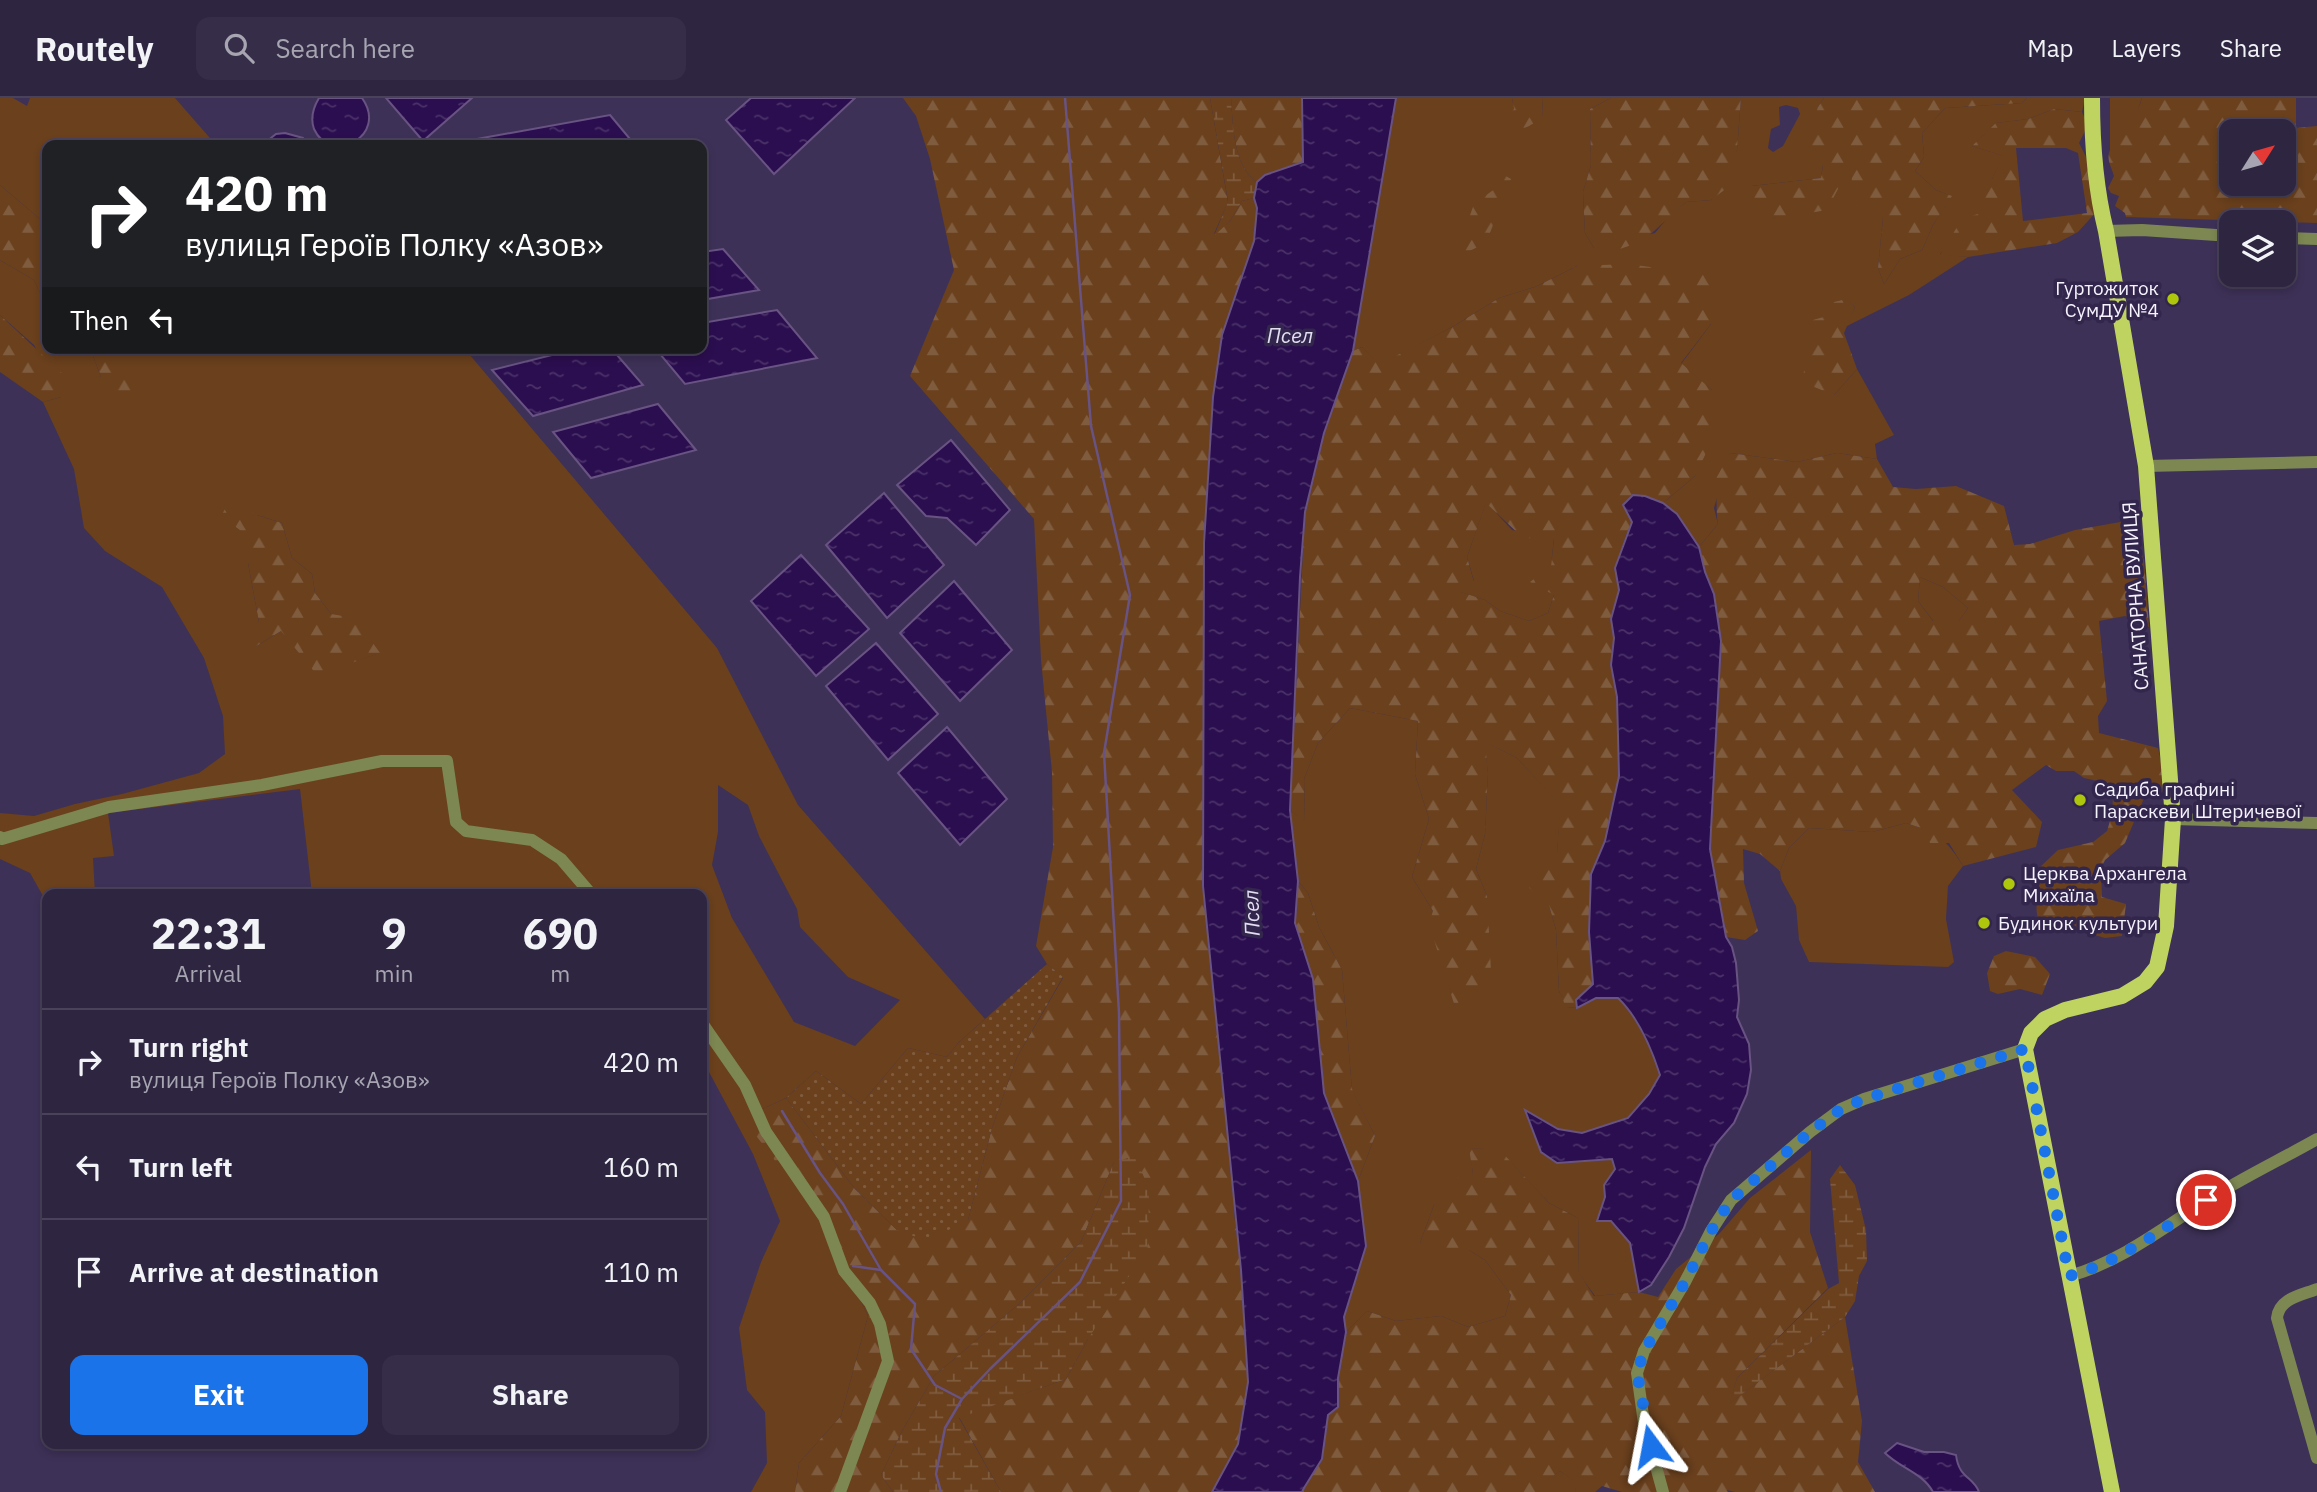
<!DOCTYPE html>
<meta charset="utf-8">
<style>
body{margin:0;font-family:"IBM Plex Sans",sans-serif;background:#362d48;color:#f1f3f6;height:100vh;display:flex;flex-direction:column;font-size:26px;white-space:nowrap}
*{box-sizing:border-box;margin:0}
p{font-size:23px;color:#a7a5b1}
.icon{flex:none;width:38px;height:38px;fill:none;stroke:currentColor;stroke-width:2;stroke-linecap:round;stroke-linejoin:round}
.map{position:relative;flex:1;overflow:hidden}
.side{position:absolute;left:42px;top:791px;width:665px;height:560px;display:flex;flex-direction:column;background:#2e2541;border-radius:14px;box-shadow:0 4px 10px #0003,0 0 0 2px #49425a}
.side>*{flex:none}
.hud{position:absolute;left:42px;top:42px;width:665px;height:214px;border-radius:14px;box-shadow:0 4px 10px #0003,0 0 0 2px #49425a;background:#202124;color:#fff;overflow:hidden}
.needle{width:46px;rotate:53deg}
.buttons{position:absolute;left:2219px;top:21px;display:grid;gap:14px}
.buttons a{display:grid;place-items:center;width:77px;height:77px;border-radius:14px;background:#2e2541;box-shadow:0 4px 10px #0003,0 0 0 2px #49425a;font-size:35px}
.pin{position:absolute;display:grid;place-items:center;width:60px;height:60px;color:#fff;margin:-30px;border:4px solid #fff;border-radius:50%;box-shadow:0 2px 7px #0007}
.me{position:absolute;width:77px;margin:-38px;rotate:347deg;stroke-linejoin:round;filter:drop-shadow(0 0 5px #0008)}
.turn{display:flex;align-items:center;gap:24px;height:147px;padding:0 28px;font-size:32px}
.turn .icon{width:91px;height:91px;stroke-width:2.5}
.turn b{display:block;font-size:49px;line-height:60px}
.then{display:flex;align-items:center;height:66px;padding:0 28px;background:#0003;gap:14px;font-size:26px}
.eta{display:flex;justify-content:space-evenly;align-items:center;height:119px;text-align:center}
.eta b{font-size:42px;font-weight:700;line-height:49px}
.button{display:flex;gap:14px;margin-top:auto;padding:14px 28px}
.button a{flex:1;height:80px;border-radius:14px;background:#1a73e8;color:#fff;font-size:28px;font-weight:700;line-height:80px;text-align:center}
.button a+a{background:#362d48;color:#f1f3f6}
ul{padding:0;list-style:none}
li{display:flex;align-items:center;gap:21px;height:105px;padding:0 28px;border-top:2px solid #49425a}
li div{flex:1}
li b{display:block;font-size:26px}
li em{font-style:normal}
header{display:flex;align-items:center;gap:42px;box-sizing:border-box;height:98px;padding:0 35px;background:#2e2541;border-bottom:2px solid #49425a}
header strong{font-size:33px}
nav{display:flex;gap:38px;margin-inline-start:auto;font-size:24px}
.search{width:490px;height:63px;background:#362d48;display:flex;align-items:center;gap:18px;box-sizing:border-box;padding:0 24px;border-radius:14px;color:#a7a5b1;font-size:26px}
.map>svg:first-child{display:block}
</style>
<header>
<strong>Routely</strong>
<div class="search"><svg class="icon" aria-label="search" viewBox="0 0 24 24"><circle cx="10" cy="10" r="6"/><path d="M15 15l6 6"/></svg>Search here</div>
<nav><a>Map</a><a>Layers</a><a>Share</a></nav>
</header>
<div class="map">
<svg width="2317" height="1394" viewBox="0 0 2317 1394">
<defs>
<pattern id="forest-firs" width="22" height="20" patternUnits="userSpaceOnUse" patternTransform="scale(1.75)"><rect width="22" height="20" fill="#6a401d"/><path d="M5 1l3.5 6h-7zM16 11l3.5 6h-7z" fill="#805c3f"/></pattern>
<pattern id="wetland-marsh" width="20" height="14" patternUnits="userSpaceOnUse" patternTransform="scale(1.75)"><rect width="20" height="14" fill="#6a401d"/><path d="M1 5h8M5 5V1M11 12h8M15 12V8" fill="none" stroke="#805c3f"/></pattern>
<pattern id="park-dots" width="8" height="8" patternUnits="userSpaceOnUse" patternTransform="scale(1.75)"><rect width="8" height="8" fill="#6a401d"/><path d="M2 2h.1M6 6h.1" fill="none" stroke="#805c3f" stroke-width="1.8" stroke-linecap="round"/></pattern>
<pattern id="water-ripples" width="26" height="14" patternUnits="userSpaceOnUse" patternTransform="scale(1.75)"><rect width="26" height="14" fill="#2b0e4f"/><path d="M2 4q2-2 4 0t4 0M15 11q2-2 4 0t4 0" fill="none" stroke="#4a3269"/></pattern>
</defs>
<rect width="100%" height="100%" fill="#3d3157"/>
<!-- grass -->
<g fill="#6a401d" fill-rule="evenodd">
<path d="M0,0H13L27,8L30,0H175L216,47H47V127L0,87Z"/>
<path d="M1396,0H1512L1514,11L1543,19L1542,0H1611L1590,11L1591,67L1583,94L1585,135L1594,150L1655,135L1669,118L1686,104L1711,102L1737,52L1741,0H1824L1818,9L1823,67L1821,80L1751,88L1774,121L1850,66L1883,120L1878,170L1884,186L1900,161L1922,152L1933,127L1951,98L1936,92L1915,73L1924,59L1922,35L1945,10L2022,5L2027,0H2085L2082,14L2054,11L2028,21L1997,25L1972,48L2004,58L1992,81L1984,114L1940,156L1968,159L1909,197L1845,229L1855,209L1847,202L1834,297L1857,271L1894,337L1875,346L1877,361L1837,355L1797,364L1730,355L1714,410L1718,426L1699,449L1677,416L1663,405L1695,378L1712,292L1681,266L1711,226L1577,168L1535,189L1499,200L1454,228L1380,267L1362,249L1353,253ZM1786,7L1798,10L1800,16L1783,48L1773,54L1768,50L1771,31L1780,27L1779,9Z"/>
<path d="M2110,0H2142L2136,17L2110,53Z"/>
<path d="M0,162L34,182L47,210L43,226L47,227V250H90L101,279L114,256L111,250H464L717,550L798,707L985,921L958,945L947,959L908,950L861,1006L816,973L786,1000L758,1013L827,1131L868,1218L841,1318L799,1365L795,1394H751L767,1365L765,1314L747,1292L739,1230L761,1164L780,1123L753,1056L702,961V796H312L300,691L108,715L114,758L93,760L95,796H47V805L30,775L0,761V715L34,718L75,706L122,696L199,675L225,656L223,618L204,560L162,489L105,453L84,430L74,371L43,304L61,299L34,247L0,217ZM257,417L282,425L292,460L312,476L315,495L331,516L379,555L350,565L281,533L255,549L259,524L248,465V438ZM718,687L748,707L759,738L797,811L800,829L848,879L900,902L855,948L794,924L732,820L712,767L718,734Z"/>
<path d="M1486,404L1512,432L1554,440L1551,468L1554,497L1548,515L1529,523L1500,513L1485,502L1460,494L1474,483L1467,459Z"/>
<path d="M1920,479L1943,489L1968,510L1959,523L1934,524L1918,503Z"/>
<path d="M1350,610L1418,623L1415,676L1429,721L1412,779L1433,813L1449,888L1456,911L1487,798L1476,771L1485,736L1488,675L1484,643L1517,660L1561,707L1557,754L1549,807L1556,832L1559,893L1567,909L1577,910L1596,900H1618C1639,920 1651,949 1660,977L1649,996L1628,1020L1582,1035L1558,1031L1525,1013L1612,1061L1615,1071L1604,1087L1605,1099L1598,1122L1611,1123L1630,1145L1639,1194L1595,1198L1579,1176L1578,1120L1549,1105L1499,1052L1470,1050L1473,1076L1434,1107L1420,1145L1469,1152L1485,1162L1511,1197L1505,1218L1468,1229L1441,1218L1396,1223L1367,1213L1346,1234L1344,1219L1366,1148L1358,1083L1375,1038L1352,992L1342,872L1319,829L1308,795L1298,783L1290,712L1305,723L1304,681L1318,645Z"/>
<path d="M1906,725C1937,735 1946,740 1963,768L1948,788L1946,821L1954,864L1948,869L1809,864L1799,842L1796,808L1781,781L1780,773L1789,750L1809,730L1872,734Z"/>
<path d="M1560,1373L1574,1382L1576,1394H1548L1547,1382Z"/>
</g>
<!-- forest -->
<g fill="url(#forest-firs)" fill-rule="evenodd">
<path d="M903,0H1210L1228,104L1214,136L1230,123L1242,103L1254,100L1257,110L1254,143L1234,1115L1241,1172L1248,1284L1238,1346L1212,1394H1001L959,1319L1066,1281L1088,1241L1114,1064L1081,1144L1020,1205L934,1278L902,1333L881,1377L893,1394H795L799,1365L841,1318L868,1218L827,1131L751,1031L758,1013L786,1000L855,1091L897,1132L968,1122L992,1030L1017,959L1063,880L1047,866L1036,848L1053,749L1052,674L1041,562L1034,421L910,278L954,172L930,61L916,18Z"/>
<path d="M1231,0H1302L1303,64L1265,77L1257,84C1233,68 1233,27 1231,0Z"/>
<path d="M1512,0H1542L1543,19C1528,29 1517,38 1500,27L1514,11Z"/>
<path d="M1611,0H1741L1737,52L1727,90L1711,102L1686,104L1643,143L1617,152L1594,150L1585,135L1583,94L1591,67L1590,11Z"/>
<path d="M1824,0H2027L2022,5L1945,10L1922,35L1924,59L1915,73L1936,92L1952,98L1933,127L1922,152L1900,161L1884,186L1878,170L1883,120L1855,106L1850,68L1827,112L1774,121L1739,104L1751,88L1821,80L1823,67L1804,55L1818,9Z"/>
<path d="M2142,0H2296V30L2317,28V125L2126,119L2125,115L2115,108L2119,98L2111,95L2108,90L2114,78C2112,71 2107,63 2109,55C2113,40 2136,23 2142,0ZM2231,33H2284V86H2231Z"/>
<path d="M2054,11L2082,14L2088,27L2079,45L2088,63L2097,113L2078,134L2057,145L1968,159L1940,157L1962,121L1984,114L1979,87L1992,81L2003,58L1972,48L1996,25L2028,21ZM2016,50H2066L2078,55L2087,115L2023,123Z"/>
<path d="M1497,73L1511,81L1486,145L1461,157L1457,154L1474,106L1496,90Z"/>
<path d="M0,87L47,127V210L34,182L0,162Z"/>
<path d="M1628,166L1709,177L1711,226L1681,265L1712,292L1717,332L1695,378L1663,405L1645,398L1626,437L1615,470L1619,492L1611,521L1614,540L1611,567L1617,599L1619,678L1605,743L1591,776L1589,834L1593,886L1577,902V910L1566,909L1559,893L1556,832L1549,807L1520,782L1542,758L1557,754L1560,707L1517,660L1485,644L1488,675L1485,736L1476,771L1487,798L1492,892L1456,912L1429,826L1433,813L1412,779L1429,721L1415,676L1418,623L1350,610L1318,645L1304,681L1305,724L1290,712L1305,414L1324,335L1353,253L1362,249L1380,266L1454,228L1499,200L1535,189L1577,168ZM1486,405L1523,440L1554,441L1551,468L1530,484L1554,497L1548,515L1529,523L1500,513L1485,502L1461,494L1474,484L1467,459Z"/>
<path d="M1847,201L1855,209L1844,235L1857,271L1834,297L1802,284L1813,222L1827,218L1834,204Z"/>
<path d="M0,217L65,278L61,299L43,304L0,274Z"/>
<path d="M90,250H111L114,256L142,280L127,303L101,279Z"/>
<path d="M1730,355L1797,364L1837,355L1877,361L1893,389L1916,391L1956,388L2004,408L2014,447L2030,446L2075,432L2126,423L2144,462L2149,529L2125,518L2099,523L2107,603L2098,618L2099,635L2158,650L2164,677L2162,695L2145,698L2125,745L2105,762L2101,771L2102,799L2126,806L2122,838L2105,840L2038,820C2034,808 2040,797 2034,785L2040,769L2058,752L2093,744L2107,733L2112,716L2113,699L2102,684L2084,680L2074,673H2056L2046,667L2012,692L2042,724L2036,749L1963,768L1949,745H1930L1921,730L1906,725L1872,734L1809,730L1789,750L1780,773L1760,756L1743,751L1744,785L1758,833L1745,842L1726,839L1710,751L1721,543L1714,496L1705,474L1699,449L1718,426C1715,411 1719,399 1713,386ZM1920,479L1943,489L1968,510L1959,523H1933L1918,503Z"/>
<path d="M231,401L257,417L282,425L292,460L312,476L315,495L331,516L355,520L380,555L317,577L281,533L255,549L245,532L259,524L248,465V438L221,418Z"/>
<path d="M1298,783L1308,795L1319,829L1342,872L1352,991L1375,1038L1358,1083L1324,995L1313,881L1295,825Z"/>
<path d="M2006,853L2035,859L2050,876L2042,897L2020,891L1998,896L1990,893L1987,875L1994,858Z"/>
<path d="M1469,1050L1499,1051L1549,1105L1578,1120L1579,1175L1594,1198L1639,1194L1658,1199L1676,1171L1719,1136L1750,1100L1811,1052L1810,1134L1828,1190L1737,1280L1730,1305L1845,1219L1862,1323L1858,1364L1875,1394H1735L1727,1392L1728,1394H1622L1602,1388L1595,1394H1576L1573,1382L1560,1373L1548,1382V1394H1302L1322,1361L1328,1317L1338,1309V1280L1346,1234L1367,1213L1396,1223L1441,1218L1468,1229L1505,1218L1511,1197L1485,1162L1469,1152L1443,1160L1420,1145L1434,1107L1449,1082L1473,1076Z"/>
</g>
<!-- wetland -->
<g fill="url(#wetland-marsh)">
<path d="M1210,0H1231C1233,27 1233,68 1257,84L1254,100L1242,103L1230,123L1214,138L1228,103Z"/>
<path d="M1135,1058L1149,1091L1148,1149L1088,1241L1066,1281L959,1320L1001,1394H893L881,1377L902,1333L934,1278L1020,1205L1081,1144L1114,1064Z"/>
<path d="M1840,1067L1855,1087L1866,1132L1867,1163L1859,1178L1855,1203L1845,1219L1729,1306L1737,1280L1828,1191L1839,1185L1830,1081Z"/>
</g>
<!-- park -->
<path fill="url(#park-dots)" d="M1047,866L1063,879L1017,959L992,1030L968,1122L927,1143L897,1132L855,1091L786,1000L816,973L861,1006L908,950L947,959L958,945Z"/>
<!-- water -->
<g fill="url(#water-ripples)" stroke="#685383" stroke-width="2">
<path d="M319,0H362C389,38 331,68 314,31C310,20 313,10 319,0Z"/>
<path d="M386,0H472L423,43Z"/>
<path d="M751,0H855L774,76L726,22Z"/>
<path d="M1302,0H1396L1353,253L1324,335L1305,414L1300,479L1290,712L1298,783L1295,825L1313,881L1324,995L1358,1083L1366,1148L1344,1219L1346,1234L1338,1280V1309L1328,1317L1322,1361L1304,1390L1302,1394H1212L1238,1346L1248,1284L1241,1172L1203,788L1204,445L1213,299L1222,237L1254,143L1257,110L1254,100L1257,84L1265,77L1303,64Z"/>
<path d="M610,17L635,47H482L477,41Z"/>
<path d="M285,35L303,40L309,47H262L276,36Z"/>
<path d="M723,151L759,192L702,202V154Z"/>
<path d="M777,212L817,260L685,286L655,250H702V225Z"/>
<path d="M580,250H611L643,287L533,318L492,272Z"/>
<path d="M658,306L696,352L591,380L553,334Z"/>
<path d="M951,342L1010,412L976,447L947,420L926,418L897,387Z"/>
<path d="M884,395L944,467L887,520L826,447Z"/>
<path d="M1633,397L1645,398L1663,405L1677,416L1699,449L1705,474L1714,496L1721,543L1710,751L1726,839L1732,849L1736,865L1739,902L1737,919L1749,946L1751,972L1747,996L1734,1025L1716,1046L1705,1069L1684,1130L1669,1159L1651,1187L1639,1194L1630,1145L1611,1123H1597L1605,1099L1604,1087L1615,1071L1612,1061L1557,1065L1541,1054L1525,1012L1558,1031L1582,1035L1628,1020L1649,996L1660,977C1651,949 1639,920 1618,900H1596L1577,910L1576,902L1593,886L1589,834L1591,776L1605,743L1619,678L1617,599L1611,567L1614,540L1611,521L1619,492L1615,470L1632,424L1623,407Z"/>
<path d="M801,457L869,531L816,578L751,503Z"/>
<path d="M954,483L1012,552L960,603L900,535Z"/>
<path d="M876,545L938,616L888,662L826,588Z"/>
<path d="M947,629L1007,701L960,747L898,675Z"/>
<path d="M1897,1345L1924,1354H1944L1956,1357C1959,1381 1973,1378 1979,1394H1933C1923,1375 1900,1370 1885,1355Z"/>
</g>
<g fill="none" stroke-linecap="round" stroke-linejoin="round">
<!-- stream -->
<g stroke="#685383" stroke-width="2.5">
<path d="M782,1013L820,1075L843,1106L881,1172L915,1206L911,1251L935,1287L962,1301L945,1330L936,1376L941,1394"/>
<path d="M853,1168L881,1172"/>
<path d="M962,1301L990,1271L1080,1184L1121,1103L1119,915L1104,655L1130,497L1091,328L1065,0"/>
</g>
<!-- minor -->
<g stroke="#7c8752" stroke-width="12">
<path d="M2106,133L2142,132L2231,138"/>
<path d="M2284,140L2317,141"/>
<path d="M2146,368L2317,364"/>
<path d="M2173,721L2317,725"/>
<path d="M0,739L2,741L109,709L262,687L382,663H447L456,724L466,733L532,742L561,761L591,796"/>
<path d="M702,925L745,987L766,1034L824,1119L844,1173L870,1205L880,1226L888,1263L840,1394"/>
<path d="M2069,1178C2118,1165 2162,1131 2204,1104C2240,1081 2280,1062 2317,1041"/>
<path d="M2317,1191C2302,1197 2279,1200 2277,1220L2317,1360"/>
<path d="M1663,1394L1644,1325L1637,1275L1644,1253L1685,1184L1711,1133L1731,1102L1810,1034L1841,1011L1864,1001L2025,951"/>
</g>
<!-- major -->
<path stroke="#bfd460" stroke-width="16" d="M2092,0C2092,46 2095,89 2106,133L2146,368L2173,721L2166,828L2157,869L2145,884L2122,898L2065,912L2045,921L2031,935L2025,951L2112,1394"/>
</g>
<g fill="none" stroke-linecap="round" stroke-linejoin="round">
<!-- route -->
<path stroke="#1a73e8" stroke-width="12" stroke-dasharray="0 21.6" d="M1651,1348L1637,1275L1644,1253L1685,1184L1711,1133L1731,1102L1810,1034L1841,1011L1864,1001L2025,951L2069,1178C2115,1166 2167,1129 2206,1102"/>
</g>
<!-- markers -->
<g fill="#aec60c" stroke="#33264c" stroke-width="2.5">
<circle cx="2173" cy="201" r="7"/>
<circle cx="2080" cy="702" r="7"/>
<circle cx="2009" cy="786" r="7"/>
<circle cx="1984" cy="825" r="7"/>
</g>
<g text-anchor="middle" stroke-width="7" stroke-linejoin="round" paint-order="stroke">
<!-- poi labels -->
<g font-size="19" fill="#f5f3fd" stroke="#33264c" text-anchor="start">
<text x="2159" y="197" text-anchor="end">Гуртожиток<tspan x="2159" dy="22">СумДУ №4</tspan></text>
<text x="2094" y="698">Садиба графині<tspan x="2094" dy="22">Параскеви Штеричевої</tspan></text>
<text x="2023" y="782">Церква Архангела<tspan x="2023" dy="22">Михаїла</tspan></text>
<text x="1998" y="832">Будинок культури</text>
</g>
<!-- street labels -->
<g font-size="19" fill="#f5f3fd" stroke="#33264c">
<text transform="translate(2135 498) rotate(-94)" y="7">САНАТОРНА ВУЛИЦЯ</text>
</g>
<!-- water labels -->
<g font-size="21" font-style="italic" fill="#e3def2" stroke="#33264c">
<text x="1290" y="245">Псел</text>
<text transform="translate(1252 815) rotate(-92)" y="7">Псел</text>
</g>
</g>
</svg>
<div class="buttons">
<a><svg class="needle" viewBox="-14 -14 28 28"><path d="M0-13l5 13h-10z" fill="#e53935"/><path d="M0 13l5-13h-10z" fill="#a7a5b1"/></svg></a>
<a><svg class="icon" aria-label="layers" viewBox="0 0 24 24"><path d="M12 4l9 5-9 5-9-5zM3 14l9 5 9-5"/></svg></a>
</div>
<div class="pin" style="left:2206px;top:1102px;background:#d93025"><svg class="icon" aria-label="arrive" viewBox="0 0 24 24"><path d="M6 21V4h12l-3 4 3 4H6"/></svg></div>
<svg class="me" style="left:1651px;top:1348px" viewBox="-20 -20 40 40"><path d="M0-17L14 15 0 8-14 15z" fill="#1a73e8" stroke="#fff" stroke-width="4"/></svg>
<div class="hud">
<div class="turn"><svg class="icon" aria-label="right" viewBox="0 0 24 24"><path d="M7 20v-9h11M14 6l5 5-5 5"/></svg><div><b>420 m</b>вулиця Героїв Полку «Азов»</div></div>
<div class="then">Then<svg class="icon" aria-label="left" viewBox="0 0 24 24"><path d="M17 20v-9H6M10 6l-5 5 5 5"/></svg></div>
</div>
<section class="side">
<div class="eta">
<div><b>22:31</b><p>Arrival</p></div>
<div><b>9</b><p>min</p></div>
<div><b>690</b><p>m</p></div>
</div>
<ul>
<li><svg class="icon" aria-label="right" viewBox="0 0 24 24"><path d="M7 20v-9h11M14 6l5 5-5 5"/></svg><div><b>Turn right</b><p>вулиця Героїв Полку «Азов»</p></div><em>420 m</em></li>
<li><svg class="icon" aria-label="left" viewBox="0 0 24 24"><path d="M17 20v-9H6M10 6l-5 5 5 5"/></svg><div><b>Turn left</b></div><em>160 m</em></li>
<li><svg class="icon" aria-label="arrive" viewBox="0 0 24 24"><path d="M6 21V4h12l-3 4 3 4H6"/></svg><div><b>Arrive at destination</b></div><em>110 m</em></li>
</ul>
<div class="button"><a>Exit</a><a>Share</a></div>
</section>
</div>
